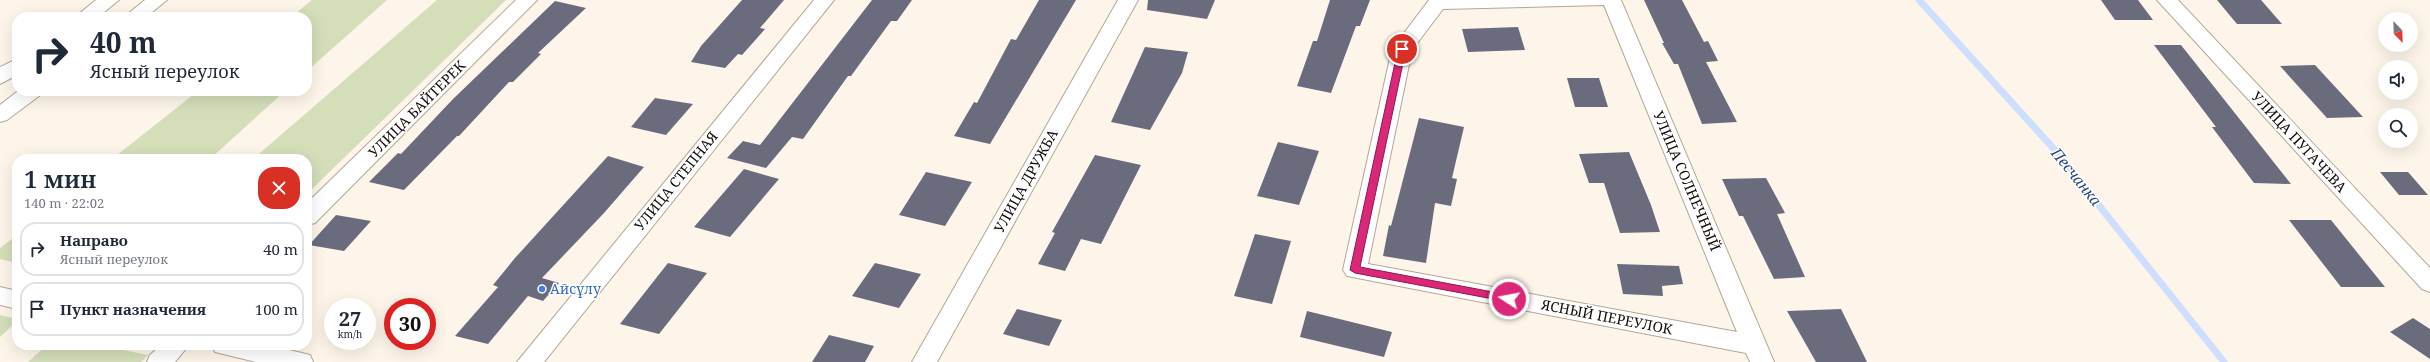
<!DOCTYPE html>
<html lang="ru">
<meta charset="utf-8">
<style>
body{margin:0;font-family:"Noto Serif",serif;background:#f2f2f3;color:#1f2937;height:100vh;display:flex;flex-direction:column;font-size:15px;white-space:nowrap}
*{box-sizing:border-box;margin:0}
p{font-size:13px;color:#747a83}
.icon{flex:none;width:22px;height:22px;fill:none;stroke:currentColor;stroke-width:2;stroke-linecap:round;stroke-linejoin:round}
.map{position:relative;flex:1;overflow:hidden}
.drawer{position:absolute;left:12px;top:154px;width:300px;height:196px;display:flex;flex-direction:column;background:#fff;border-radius:16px;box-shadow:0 4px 16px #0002}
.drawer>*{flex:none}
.hud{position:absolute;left:12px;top:12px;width:300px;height:84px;border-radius:16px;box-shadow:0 4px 16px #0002;background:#fff;color:#1f2937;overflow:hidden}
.needle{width:26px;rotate:157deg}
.buttons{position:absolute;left:2378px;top:12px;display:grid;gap:8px}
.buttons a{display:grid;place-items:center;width:40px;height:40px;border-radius:50%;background:#fff;box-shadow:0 4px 16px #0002;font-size:20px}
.speed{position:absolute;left:324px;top:298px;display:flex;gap:8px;font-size:20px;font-weight:700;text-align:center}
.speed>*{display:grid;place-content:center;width:52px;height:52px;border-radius:50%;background:#fff;box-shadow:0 4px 16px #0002;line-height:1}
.speed small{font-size:10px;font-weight:400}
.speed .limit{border:6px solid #d22;background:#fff;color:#111}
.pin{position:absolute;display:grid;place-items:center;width:34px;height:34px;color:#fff;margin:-17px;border:2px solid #fff;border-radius:50%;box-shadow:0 1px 4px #0007}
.me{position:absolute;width:44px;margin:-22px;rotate:281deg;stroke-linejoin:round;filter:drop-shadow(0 0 3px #0008)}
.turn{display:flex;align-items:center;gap:14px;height:84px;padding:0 12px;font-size:18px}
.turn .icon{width:52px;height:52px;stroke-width:2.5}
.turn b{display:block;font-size:28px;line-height:34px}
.round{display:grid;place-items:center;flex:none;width:42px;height:42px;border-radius:16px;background:#f2f2f3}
.headline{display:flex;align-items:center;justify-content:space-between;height:68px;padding:0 12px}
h1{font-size:24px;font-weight:600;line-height:30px}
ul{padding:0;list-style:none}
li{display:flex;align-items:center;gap:12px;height:54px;margin:0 8px 6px;padding:0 4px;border:2px solid #e0e1e3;border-radius:16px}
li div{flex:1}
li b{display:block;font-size:15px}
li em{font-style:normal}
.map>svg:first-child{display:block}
</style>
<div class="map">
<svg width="2430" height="362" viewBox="0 0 2430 362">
<rect width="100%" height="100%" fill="#fef5ea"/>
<!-- green -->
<g fill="#d4deb9">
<path d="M312,0H387L307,71V17H291Z"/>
<path d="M437,0H506L307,194V159H253Z"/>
<path d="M198,91H285L210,159H112Z"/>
<path d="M17,235V263L0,259V248Z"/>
<path d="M0,315L17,319V321L0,337Z"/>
<path d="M47,345H98L148,355L141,362H28Z"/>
</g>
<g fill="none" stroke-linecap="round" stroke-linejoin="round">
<!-- stream -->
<path stroke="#cedffe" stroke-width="7" d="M1919,0L2053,148L2224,362"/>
</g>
<!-- building -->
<g fill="#6b6b7e">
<path d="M742,0H784L760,28L765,29L742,55L738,54L725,68L691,62L701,46Z"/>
<path d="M872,0H912L897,21H891L851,76H848L803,139L792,137L766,168L727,158L743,141L760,145Z"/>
<path d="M1039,0H1076L990,144L954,136L974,102L977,103L1011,39L1016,40Z"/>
<path d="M1148,0H1215L1207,19L1147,10Z"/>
<path d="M1330,0H1370L1360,26H1356L1331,93L1297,86L1313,41H1317Z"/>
<path d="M1644,0H1682L1704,42L1708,41L1718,61L1706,62L1737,122L1702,124L1678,64H1674L1662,43H1664Z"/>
<path d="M2101,0H2138L2153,20H2115Z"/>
<path d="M2217,0H2261L2282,24H2237Z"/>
<path d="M555,1L586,8L538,53L541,54L513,82H509L459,136H457L404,190L369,182L398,153L401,154L453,99Z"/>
<path d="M1518,27L1525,50L1468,52L1462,29Z"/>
<path d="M2154,45H2181L2291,184L2254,183L2212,127H2216Z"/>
<path d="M1145,47L1188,52L1182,73L1150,130L1111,122Z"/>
<path d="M2315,65L2363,117L2327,118L2280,66Z"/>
<path d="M1567,78H1599L1608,107H1575Z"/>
<path d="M655,98L693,104L666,135L631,127Z"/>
<path d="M1419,118L1464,127L1452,178L1457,179L1451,206L1435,203L1426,263L1383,256L1389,225L1391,226Z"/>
<path d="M1278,142L1319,151L1299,205L1257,196Z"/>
<path d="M1629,152L1651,205L1660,232L1620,233L1604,183H1589L1579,154Z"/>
<path d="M1095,155L1141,165L1101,244L1081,239L1065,271L1038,264L1055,233L1052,232Z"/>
<path d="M608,156L644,167L604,213L542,278L559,283L543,301L528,296L488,344L455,336L498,287L493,285L515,258Z"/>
<path d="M744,169L779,179L730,237L694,227Z"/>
<path d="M926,172L972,182L945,226L899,215Z"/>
<path d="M2380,172H2408L2428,195H2399Z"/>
<path d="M1766,178L1785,213L1777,214L1805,277L1774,279L1743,216H1739L1722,179Z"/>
<path d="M336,215L371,221L344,251L309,245Z"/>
<path d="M2289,220H2331L2385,287H2341Z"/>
<path d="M1255,234L1291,241L1272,304L1234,296Z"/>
<path d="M668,263L707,273L659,334L620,324Z"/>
<path d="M875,263L921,274L899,308L852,296Z"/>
<path d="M1617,264L1679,266L1683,284L1662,286L1663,296L1623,294Z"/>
<path d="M1017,309L1062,320L1049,346L1003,334Z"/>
<path d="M1841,309L1867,362H1816L1787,311Z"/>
<path d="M1307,311L1392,332L1384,357L1300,337Z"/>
<path d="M2413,318L2430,329V359L2390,332Z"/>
<path d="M829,335L874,346L865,362H812Z"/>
</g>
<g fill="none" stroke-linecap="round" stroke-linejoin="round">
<defs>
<g id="minor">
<path d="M516,0H537L315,223L307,225V203Z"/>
<path d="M814,0H834L544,362H517Z"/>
<path d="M1118,0H1138L937,362H912Z"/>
<path d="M1429,0H1621L1774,362H1750L1746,353L1347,276L1343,270L1392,49ZM1604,5L1737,332L1368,264L1412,50L1443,9Z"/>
<path d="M2157,0H2178L2430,268V292L2422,289Z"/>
<path d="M0,287L17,291V309L0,305Z"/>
<path d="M161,345H189L175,362H147L150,355Z"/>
<path d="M212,345H269L310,355L313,362H256L215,352Z"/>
</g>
<g id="primary">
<path d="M96,0H119L98,17H75Z"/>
<path d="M145,0H167L146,17H124Z"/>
<path d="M17,59V75L0,84V67Z"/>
<path d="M18,91H42L39,96L7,120L0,122V105Z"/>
</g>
</defs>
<!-- minor casing -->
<use href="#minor" stroke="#b4a694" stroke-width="2"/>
<!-- primary casing -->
<use href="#primary" stroke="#b4a694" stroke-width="2"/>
<!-- minor -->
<use href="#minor" fill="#fff" fill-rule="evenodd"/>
<!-- primary -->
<use href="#primary" fill="#fff" fill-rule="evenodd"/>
</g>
<!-- route -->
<path fill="#db2777" stroke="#8e194d" d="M1402,46L1406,49L1360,267L1509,295L1512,296V301L1509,302L1355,273L1350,270L1398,49Z"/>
<!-- markers -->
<circle fill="#3f7fe0" stroke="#fff" stroke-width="1.5" cx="542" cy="289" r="4"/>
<g text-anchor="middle" stroke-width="3" stroke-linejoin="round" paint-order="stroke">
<!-- street labels -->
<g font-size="14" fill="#120e08" stroke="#fff">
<text transform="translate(417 109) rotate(-45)" y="5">УЛИЦА БАЙТЕРЕК</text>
<text transform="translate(2299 142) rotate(47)" y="5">УЛИЦА ПУГАЧЕВА</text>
<text transform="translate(676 181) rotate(-51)" y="5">УЛИЦА СТЕПНАЯ</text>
<text transform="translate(1026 181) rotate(-61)" y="5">УЛИЦА ДРУЖБА</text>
<text transform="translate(1687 181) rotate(67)" y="5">УЛИЦА СОЛНЕЧНЫЙ</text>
<text transform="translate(1607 317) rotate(11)" y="5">ЯСНЫЙ ПЕРЕУЛОК</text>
</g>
<!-- shop labels -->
<g font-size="14" fill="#366cbe" stroke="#fff" text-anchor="start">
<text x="550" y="294">Айсұлу</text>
</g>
<!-- water labels -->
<g font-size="15" font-style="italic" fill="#284581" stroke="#fff">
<text transform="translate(2076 177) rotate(51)" y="5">Песчанка</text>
</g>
</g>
</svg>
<div class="buttons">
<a><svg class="needle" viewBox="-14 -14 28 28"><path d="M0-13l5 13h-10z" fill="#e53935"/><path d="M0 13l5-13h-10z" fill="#747a83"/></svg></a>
<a><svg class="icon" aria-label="sound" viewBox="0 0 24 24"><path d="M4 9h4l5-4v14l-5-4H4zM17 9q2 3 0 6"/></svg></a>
<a><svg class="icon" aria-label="search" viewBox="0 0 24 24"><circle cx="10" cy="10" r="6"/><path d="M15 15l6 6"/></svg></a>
</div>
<div class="speed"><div>27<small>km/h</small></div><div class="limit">30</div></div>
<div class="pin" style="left:1402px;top:49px;background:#d93025"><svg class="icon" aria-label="arrive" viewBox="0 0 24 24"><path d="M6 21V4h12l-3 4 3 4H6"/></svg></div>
<svg class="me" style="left:1509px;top:299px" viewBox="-20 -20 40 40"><circle r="17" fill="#db2777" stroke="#fff" stroke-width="3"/><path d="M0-11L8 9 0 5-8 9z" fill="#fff"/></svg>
<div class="hud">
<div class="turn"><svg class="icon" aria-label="right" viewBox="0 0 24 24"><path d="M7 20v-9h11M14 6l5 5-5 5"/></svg><div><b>40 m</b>Ясный переулок</div></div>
</div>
<section class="drawer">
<div class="headline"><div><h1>1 мин</h1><p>140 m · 22:02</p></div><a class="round" style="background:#d93025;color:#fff"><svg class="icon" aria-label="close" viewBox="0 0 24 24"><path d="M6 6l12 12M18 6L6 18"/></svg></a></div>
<ul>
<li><svg class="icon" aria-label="right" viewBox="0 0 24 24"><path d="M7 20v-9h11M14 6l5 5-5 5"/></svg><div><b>Направо</b><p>Ясный переулок</p></div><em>40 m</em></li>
<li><svg class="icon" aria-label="arrive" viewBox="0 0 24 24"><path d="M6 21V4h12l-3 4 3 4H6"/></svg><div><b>Пункт назначения</b></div><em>100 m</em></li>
</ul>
</section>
</div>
